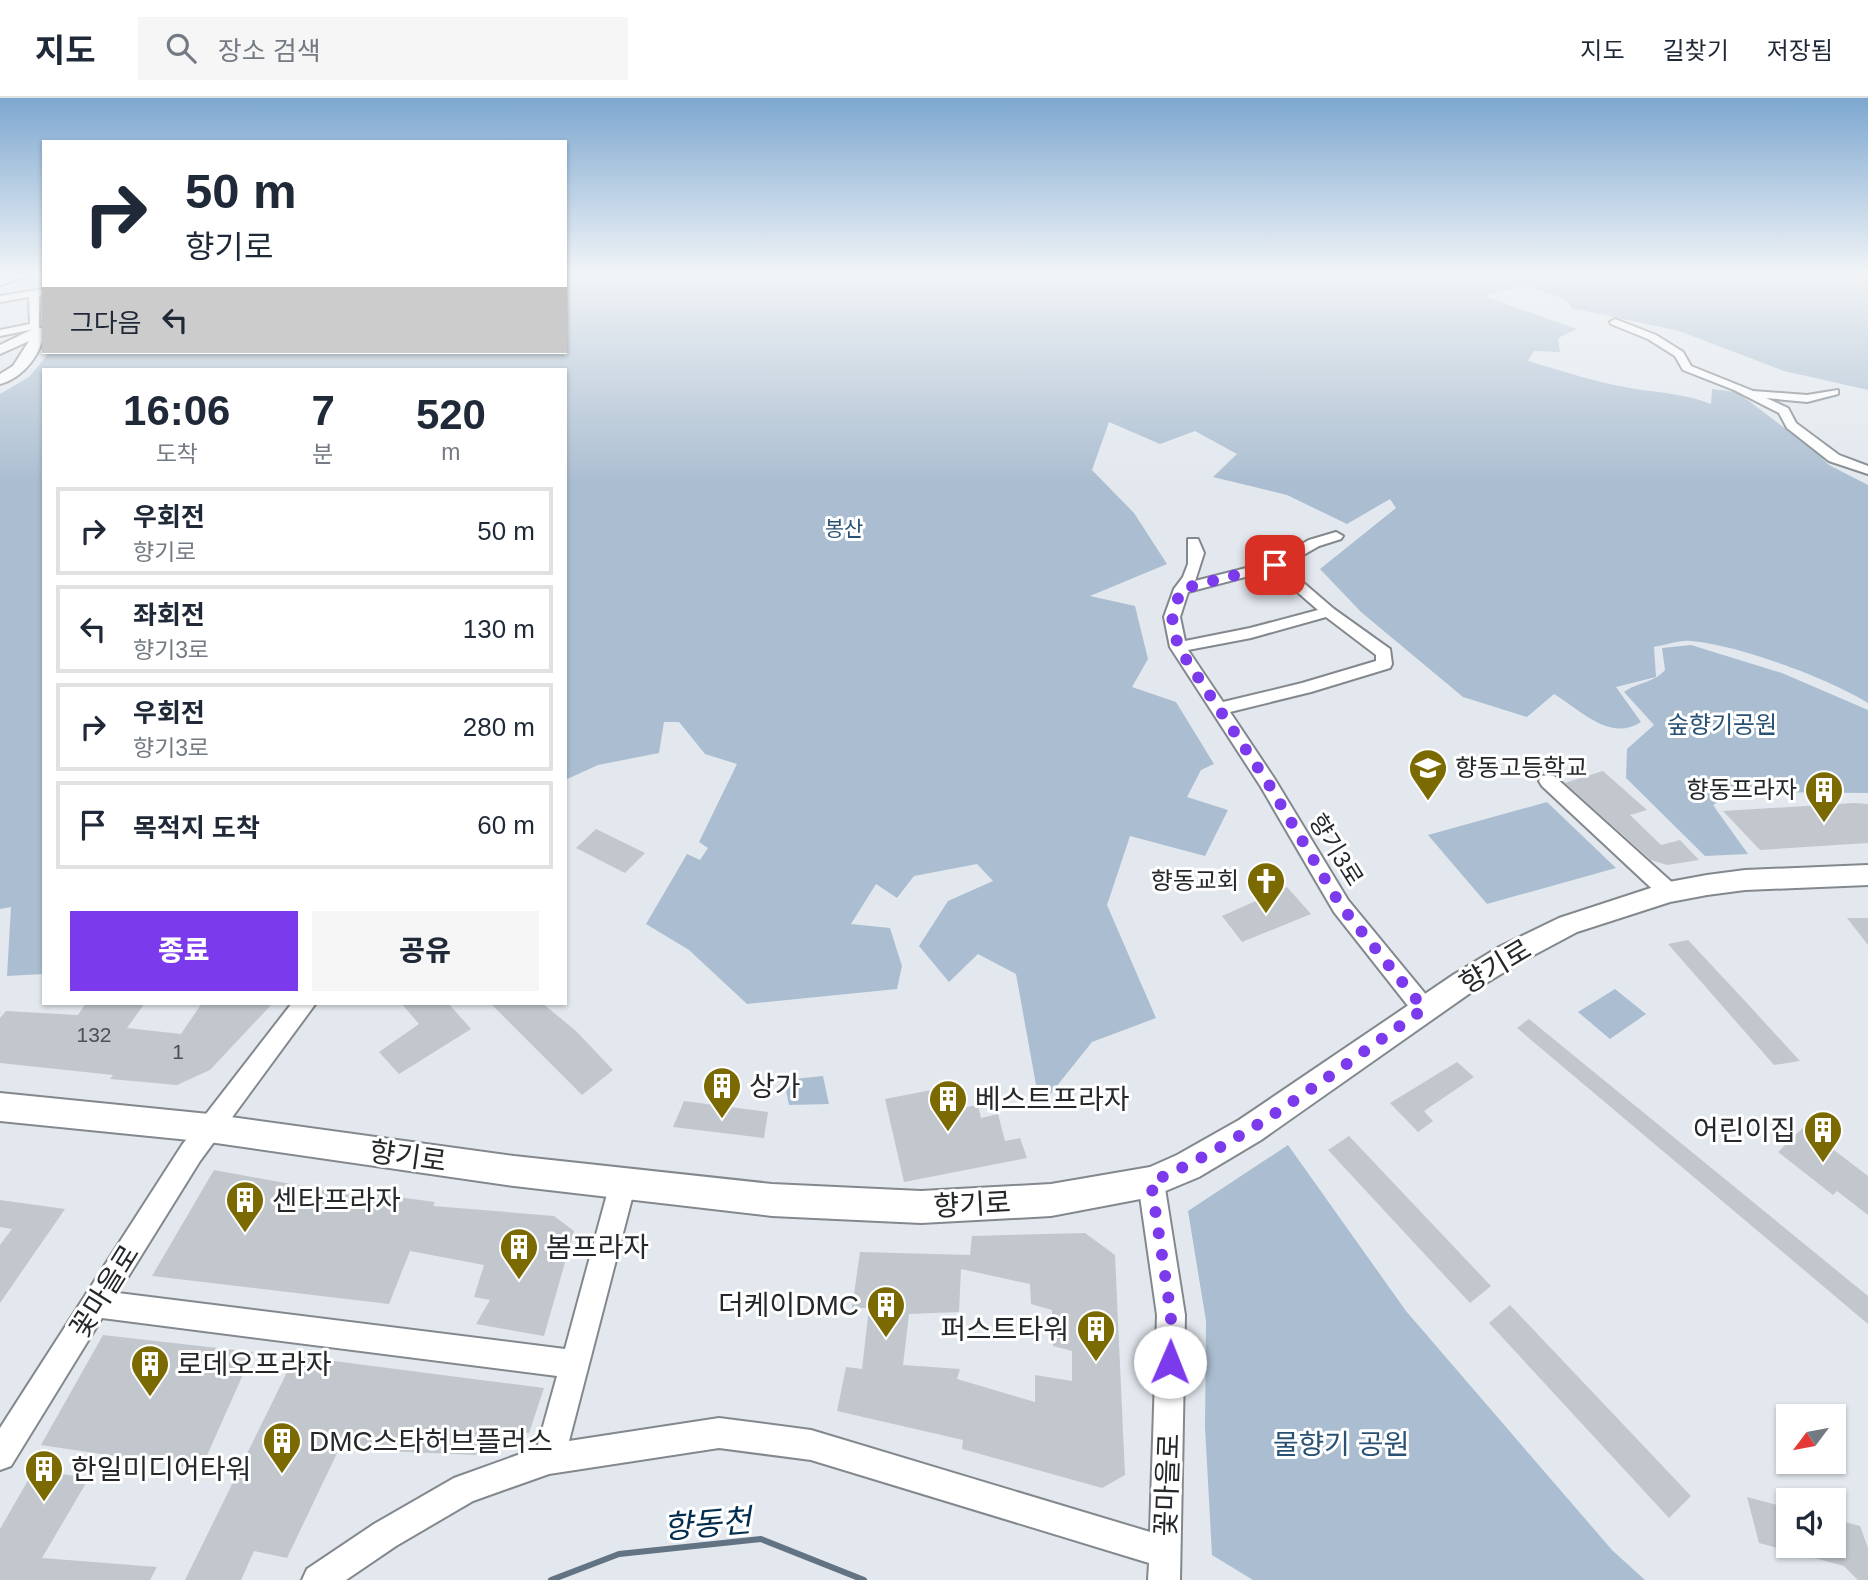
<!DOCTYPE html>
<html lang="ko">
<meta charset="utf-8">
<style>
body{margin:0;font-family:Arial,"Noto Sans KR",sans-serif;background:#f6f6f7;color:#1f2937;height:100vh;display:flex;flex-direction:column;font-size:26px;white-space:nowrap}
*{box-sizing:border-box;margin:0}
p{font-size:23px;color:#747a83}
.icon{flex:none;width:38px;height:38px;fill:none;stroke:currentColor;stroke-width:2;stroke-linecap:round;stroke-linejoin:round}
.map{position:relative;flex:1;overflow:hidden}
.panel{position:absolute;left:42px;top:270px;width:525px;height:637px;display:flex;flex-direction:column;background:#fff;border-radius:0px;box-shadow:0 2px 5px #0004}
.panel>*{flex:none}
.banner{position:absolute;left:42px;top:42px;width:525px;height:214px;border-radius:0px;box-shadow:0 2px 5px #0004;background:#fff;color:#1f2937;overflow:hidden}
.needle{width:46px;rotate:238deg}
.fabs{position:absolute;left:1776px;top:1306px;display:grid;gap:14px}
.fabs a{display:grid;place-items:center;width:70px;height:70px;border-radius:0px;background:#fff;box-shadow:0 2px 5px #0004;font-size:35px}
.pin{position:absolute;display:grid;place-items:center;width:60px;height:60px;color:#fff;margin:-30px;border-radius:14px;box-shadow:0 4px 10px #0006}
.me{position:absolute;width:77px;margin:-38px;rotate:1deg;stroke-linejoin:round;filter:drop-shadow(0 0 5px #0008)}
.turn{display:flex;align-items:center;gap:24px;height:147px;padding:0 28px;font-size:32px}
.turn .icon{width:91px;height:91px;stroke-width:2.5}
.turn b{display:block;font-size:49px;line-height:60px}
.then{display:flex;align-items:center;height:66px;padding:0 28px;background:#0003;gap:14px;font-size:26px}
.eta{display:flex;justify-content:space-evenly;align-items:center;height:119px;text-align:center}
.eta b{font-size:42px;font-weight:800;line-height:49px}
.action{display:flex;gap:14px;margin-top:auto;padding:14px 28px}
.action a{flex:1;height:80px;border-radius:0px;background:#7c3aed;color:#fff;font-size:28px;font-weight:800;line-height:80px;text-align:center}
.action a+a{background:#f6f6f7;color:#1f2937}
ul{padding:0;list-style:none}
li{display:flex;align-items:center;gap:21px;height:88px;margin:0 14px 10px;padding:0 14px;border:4px solid #e0e1e3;border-radius:0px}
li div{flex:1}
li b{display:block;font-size:26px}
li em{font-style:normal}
header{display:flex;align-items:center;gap:42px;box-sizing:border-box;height:98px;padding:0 35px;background:#fff;border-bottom:2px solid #e0e1e3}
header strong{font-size:33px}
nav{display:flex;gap:38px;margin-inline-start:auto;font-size:24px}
.search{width:490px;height:63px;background:#f6f6f7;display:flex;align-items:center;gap:18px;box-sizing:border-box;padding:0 24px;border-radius:0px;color:#747a83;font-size:26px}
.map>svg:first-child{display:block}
</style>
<header>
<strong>지도</strong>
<div class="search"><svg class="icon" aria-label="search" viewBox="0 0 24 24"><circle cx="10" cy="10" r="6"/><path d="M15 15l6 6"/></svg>장소 검색</div>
<nav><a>지도</a><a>길찾기</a><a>저장됨</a></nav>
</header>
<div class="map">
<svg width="1868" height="1482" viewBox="0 0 1868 1482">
<rect width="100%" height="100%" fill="#e2e8ee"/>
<!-- green -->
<g fill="#abbed1">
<path d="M565,176H1868V292L1784,273L1679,233L1572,210L1567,202L1526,187L1484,198L1577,231L1558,240L1560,254L1534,253L1528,263C1562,273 1595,284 1630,290C1659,295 1682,295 1711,306L1712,291L1737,294L1815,353L1829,367L1868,387V605C1828,580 1738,547 1691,543C1679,542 1666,547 1654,549L1656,579L1616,589L1641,624C1610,644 1582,613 1554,596L1527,619L1463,599L1361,514L1320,471L1396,410L1390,401L1347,426L1287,397L1213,379L1237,356L1195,333L1160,346L1109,324L1092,372L1134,415L1167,466L1090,498L1135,508L1148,561L1132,589L1176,604L1214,666L1201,672L1187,699L1228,712L1205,758L1130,738L1107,807L1156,920L1092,944L1040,1009L1016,876L978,856L949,884L919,848L948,803L993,783L977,766L914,778L897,800L876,786L851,826L890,830L902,868L897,891L747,906L689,852L646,826L687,756L700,762L708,750L699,744L737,666L705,656L679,624H664L659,655L598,667L565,682V271H44V876L7,878L11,809L0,811V296L29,279L50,254H565Z"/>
<path d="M1691,547L1782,575L1868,612V695L1736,694L1713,707L1748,756L1705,758L1626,680L1627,651L1654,627L1624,594C1638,584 1654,585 1665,572L1662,550Z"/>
<path d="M1547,704L1616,770L1487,806L1428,737Z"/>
<path d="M1615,891L1646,916L1610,941L1578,914Z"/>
<path d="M823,978L829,1006L789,1007L784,982Z"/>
<path d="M1288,1047L1406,1213L1612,1452L1645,1482H1253L1212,1457L1205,1329L1206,1223L1188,1113Z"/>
</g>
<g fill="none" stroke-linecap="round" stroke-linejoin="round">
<!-- stream -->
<path stroke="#627484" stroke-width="6" d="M551,1482L619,1456L761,1441L864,1482"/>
</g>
<!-- building -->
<g fill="#c1c7cd" fill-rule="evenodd">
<path d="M1603,673L1647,712L1630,717L1661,747L1680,742L1699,762L1667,767L1651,762L1565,685Z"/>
<path d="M1854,705L1868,706V745L1760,752L1723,713Z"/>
<path d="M596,731L645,755L625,775L576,750Z"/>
<path d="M1287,789L1311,816L1242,844L1222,818Z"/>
<path d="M1847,820H1868V847Z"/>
<path d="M1688,842L1745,903L1800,963L1774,967L1668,846Z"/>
<path d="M86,905H145L127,930L181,936L202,905H273L210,972L177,987L110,981L113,977L0,965V920L6,913L78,917Z"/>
<path d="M401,905H448L471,931L399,976L379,954L419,926Z"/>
<path d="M490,905H542L576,933L613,972L582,997Z"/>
<path d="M1529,921L1868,1198V1226L1517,930Z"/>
<path d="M1457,964L1474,979L1424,1013L1433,1023L1418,1034L1390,1005Z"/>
<path d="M947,989L949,999L958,998L961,1010L978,1007L981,1020L998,1016L1005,1043L1020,1040L1027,1060L904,1084L885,1001Z"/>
<path d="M684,1003L768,1014L764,1040L673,1029Z"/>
<path d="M1807,1026L1833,1046L1830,1049L1868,1078V1117L1837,1093L1833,1097L1778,1054Z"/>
<path d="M1349,1038L1491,1188L1470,1205L1328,1052Z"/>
<path d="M214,1072L351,1097L352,1093L435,1104L433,1108L554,1118L574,1133L544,1238L476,1226L490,1202L474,1199L484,1167L410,1153L389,1206L152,1178Z"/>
<path d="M0,1102L65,1111L0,1205V1147L12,1131L0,1129Z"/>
<path d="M1085,1135L1115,1157L1125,1377L1102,1390L962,1351L963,1342L837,1313L846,1269L862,1271L869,1210H852L860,1154L970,1157L972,1138ZM961,1171L1030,1186L1031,1206L1052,1212L1053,1248L1072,1253V1283L1035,1277V1304L957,1281L960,1271L903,1267L909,1216L959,1214Z"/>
<path d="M1510,1207L1691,1398L1669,1420L1489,1225Z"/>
<path d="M103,1237L253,1254L201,1371L41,1347Z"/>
<path d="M295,1258L544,1290L529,1335L487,1332L476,1357L339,1351L287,1460L254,1453L241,1482H185Z"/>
<path d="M34,1372L89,1380L42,1460L157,1469L150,1482H0V1431Z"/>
<path d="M1747,1399L1788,1410V1447H1834V1421L1860,1428L1868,1450V1482H1858L1844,1468L1759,1445Z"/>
</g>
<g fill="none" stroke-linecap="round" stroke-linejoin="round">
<defs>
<g id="minor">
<path d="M17,176H34L0,187V181Z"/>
<path d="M44,191V197L39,198V230L0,238V232L30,226L29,199L0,204V198Z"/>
<path d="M1615,221L1656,237L1683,254L1691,268L1753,293L1807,297L1838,292V296L1807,304L1766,300L1788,310L1796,325L1839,357L1868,368V376L1829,363L1787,330L1779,315L1734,292L1683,272L1675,258L1648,241L1611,226L1610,224Z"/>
<path d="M1336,434L1343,438L1341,441L1319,448L1284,468L1334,511L1390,551L1392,566L1390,570L1311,594L1230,614L1274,680L1348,802L1432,904L1435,911L1432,918L1424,920L1416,918L1334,814L1261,689L1170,549L1164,519L1174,491L1183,479L1188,466V441H1198L1204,455L1195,483L1270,464L1309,442ZM1272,472L1318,512L1250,530L1185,543L1180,519L1188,494ZM1326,519L1376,557V563L1302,585L1223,604L1188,552L1251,540Z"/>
<path d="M1548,677L1554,678L1676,788L1679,794L1676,800L1669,802L1662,800L1542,688L1539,683L1542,678Z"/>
<path d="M292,905H316L200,1063L118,1195L565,1251L610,1085L614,1076L623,1073L632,1076L636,1085L569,1343L719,1320L811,1332L1150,1434L1157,1217L1138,1084L1142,1075L1151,1072L1160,1075L1164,1084L1185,1217L1180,1482H1148L1149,1465L811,1362L719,1350L549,1376L473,1403L396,1448L346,1482H302L307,1471L374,1426L454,1380L537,1350L557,1278L102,1220L11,1368L0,1372V1330L182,1047Z"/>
</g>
<g id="major">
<path d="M35,230H44C44,253 24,280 0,286V276L13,268L29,243L0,256V247Z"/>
<path d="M1868,767V787L1745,792L1707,797L1670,804L1577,834L1519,865L1473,893L1261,1042L1199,1079L1151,1099L1051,1118L921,1125L772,1118L514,1088L209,1044L0,1023V995L209,1016L514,1058L772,1086L921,1093L1051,1086L1150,1069L1177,1057L1239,1022L1453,877L1499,849L1559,820L1669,784L1707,777L1745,772Z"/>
</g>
</defs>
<!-- minor casing -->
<use href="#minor" stroke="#82888d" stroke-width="4"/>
<!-- major casing -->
<use href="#major" stroke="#82888d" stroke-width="4"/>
<!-- minor -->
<use href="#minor" fill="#fff" fill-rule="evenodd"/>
<!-- major -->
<use href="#major" fill="#fff" fill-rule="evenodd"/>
</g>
<!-- sky -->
<linearGradient id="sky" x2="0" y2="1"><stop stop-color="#7da7d0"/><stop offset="0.46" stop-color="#f2f5f7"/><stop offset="1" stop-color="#f2f5f7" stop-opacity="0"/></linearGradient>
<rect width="1868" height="384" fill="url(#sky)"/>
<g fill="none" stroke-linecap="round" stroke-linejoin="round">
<!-- route -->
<path stroke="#7c3aed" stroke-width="12" stroke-dasharray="0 21.6" d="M1170,1264L1171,1217L1151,1084C1250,1041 1336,972 1424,911L1341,808L1268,685L1178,549L1172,519L1181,491L1275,467"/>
</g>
<!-- icons -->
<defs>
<symbol id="school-pin" viewBox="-11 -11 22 30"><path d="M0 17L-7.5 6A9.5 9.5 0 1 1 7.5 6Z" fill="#7b6a01" stroke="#fff"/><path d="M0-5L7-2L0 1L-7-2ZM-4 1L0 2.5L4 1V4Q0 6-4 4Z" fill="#fff"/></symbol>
<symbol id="building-pin" viewBox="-11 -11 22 30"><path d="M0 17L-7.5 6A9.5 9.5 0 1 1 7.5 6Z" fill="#7b6a01" stroke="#fff"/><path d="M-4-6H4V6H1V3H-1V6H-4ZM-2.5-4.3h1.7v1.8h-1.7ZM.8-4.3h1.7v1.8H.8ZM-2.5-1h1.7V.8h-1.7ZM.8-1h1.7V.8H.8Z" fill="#fff"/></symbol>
<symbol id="church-pin" viewBox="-11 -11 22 30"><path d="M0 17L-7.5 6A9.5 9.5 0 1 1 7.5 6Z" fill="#7b6a01" stroke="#fff"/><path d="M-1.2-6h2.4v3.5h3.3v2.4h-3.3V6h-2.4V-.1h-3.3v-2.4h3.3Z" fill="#fff"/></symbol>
</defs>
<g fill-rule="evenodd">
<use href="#school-pin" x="1406" y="648" width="44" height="60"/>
<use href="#building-pin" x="1802" y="670" width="44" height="60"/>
<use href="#church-pin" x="1244" y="761" width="44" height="60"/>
<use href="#building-pin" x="700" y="966" width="44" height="60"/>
<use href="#building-pin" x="926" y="979" width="44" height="60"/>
<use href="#building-pin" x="1801" y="1010" width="44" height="60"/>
<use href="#building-pin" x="223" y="1080" width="44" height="60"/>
<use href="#building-pin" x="497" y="1127" width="44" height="60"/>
<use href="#building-pin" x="864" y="1185" width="44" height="60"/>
<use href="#building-pin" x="1074" y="1209" width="44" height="60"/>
<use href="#building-pin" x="128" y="1244" width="44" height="60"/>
<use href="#building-pin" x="260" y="1321" width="44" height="60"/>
<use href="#building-pin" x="22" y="1349" width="44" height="60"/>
</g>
<g text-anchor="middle" stroke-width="6" stroke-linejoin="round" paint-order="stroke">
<!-- far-park labels -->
<g font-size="21" fill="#295174" stroke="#fff">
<text x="844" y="438">봉산</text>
</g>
<!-- number labels -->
<g font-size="21" fill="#4c5053">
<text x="94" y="944">132</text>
<text x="178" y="961">1</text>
</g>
<!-- park labels -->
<g font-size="24" fill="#295174" stroke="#fff">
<text x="1722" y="635">숲향기공원</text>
</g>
<!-- poi labels -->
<g font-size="24" fill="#25282a" stroke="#fff" text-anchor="end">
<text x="1455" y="678" text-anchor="start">향동고등학교</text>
<text x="1797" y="700">향동프라자</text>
<text x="1239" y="791">향동교회</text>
</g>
<!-- street labels -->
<g font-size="24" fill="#25282a" stroke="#fff">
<text transform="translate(1336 752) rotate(58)" y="8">향기3로</text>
</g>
<!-- near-street labels -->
<g font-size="28" fill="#25282a" stroke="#fff">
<text transform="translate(1495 868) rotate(-31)" y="10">향기로</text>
<text transform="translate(408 1058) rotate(8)" y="10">향기로</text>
<text transform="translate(972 1106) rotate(-3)" y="10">향기로</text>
<text transform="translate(104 1193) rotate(-58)" y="10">꽃마을로</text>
<text transform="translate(1167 1387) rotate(-88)" y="10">꽃마을로</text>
</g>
<!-- near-poi labels -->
<g font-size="28" fill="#25282a" stroke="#fff" text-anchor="start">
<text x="749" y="998">상가</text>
<text x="975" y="1011">베스트프라자</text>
<text x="1796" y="1042" text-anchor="end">어린이집</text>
<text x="272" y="1112">센타프라자</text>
<text x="546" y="1159">봄프라자</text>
<text x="859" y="1217" text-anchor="end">더케이DMC</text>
<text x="1069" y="1241" text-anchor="end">퍼스트타워</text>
<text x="177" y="1276">로데오프라자</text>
<text x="309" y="1353">DMC스타허브플러스</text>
<text x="71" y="1381">한일미디어타워</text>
</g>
<!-- near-park labels -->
<g font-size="28" fill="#295174" stroke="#fff">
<text x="1341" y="1356">물향기 공원</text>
</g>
<!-- near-water labels -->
<g font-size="32" font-style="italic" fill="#022d4e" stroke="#fff">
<text transform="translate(707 1426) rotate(-5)" y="11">향동천</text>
</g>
</g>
</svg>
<div class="fabs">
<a><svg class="needle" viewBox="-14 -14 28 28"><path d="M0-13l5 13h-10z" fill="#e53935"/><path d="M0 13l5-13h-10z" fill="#747a83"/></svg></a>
<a><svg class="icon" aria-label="sound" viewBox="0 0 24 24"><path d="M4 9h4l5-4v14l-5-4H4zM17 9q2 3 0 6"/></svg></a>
</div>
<div class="pin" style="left:1275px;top:467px;background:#d93025"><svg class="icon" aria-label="arrive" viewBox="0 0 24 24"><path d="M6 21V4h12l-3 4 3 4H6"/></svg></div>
<svg class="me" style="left:1170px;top:1264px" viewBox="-20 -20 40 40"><circle r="19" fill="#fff"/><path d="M0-13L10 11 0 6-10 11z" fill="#7c3aed"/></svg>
<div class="banner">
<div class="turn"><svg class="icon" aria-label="right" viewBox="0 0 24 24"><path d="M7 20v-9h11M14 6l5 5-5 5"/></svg><div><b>50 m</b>향기로</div></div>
<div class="then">그다음<svg class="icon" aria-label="left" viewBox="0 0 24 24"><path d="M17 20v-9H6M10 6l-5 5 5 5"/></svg></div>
</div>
<section class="panel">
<div class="eta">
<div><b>16:06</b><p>도착</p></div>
<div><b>7</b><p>분</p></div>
<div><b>520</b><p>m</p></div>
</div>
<ul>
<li><svg class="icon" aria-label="right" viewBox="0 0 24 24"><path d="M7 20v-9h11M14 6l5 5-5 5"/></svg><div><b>우회전</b><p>향기로</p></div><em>50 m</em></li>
<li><svg class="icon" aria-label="left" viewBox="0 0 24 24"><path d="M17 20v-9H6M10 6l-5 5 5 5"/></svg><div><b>좌회전</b><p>향기3로</p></div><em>130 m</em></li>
<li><svg class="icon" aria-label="right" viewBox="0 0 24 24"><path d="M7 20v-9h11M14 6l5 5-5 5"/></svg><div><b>우회전</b><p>향기3로</p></div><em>280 m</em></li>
<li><svg class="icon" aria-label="arrive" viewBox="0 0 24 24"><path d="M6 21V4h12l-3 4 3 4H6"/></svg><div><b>목적지 도착</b></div><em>60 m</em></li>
</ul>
<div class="action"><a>종료</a><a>공유</a></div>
</section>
</div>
